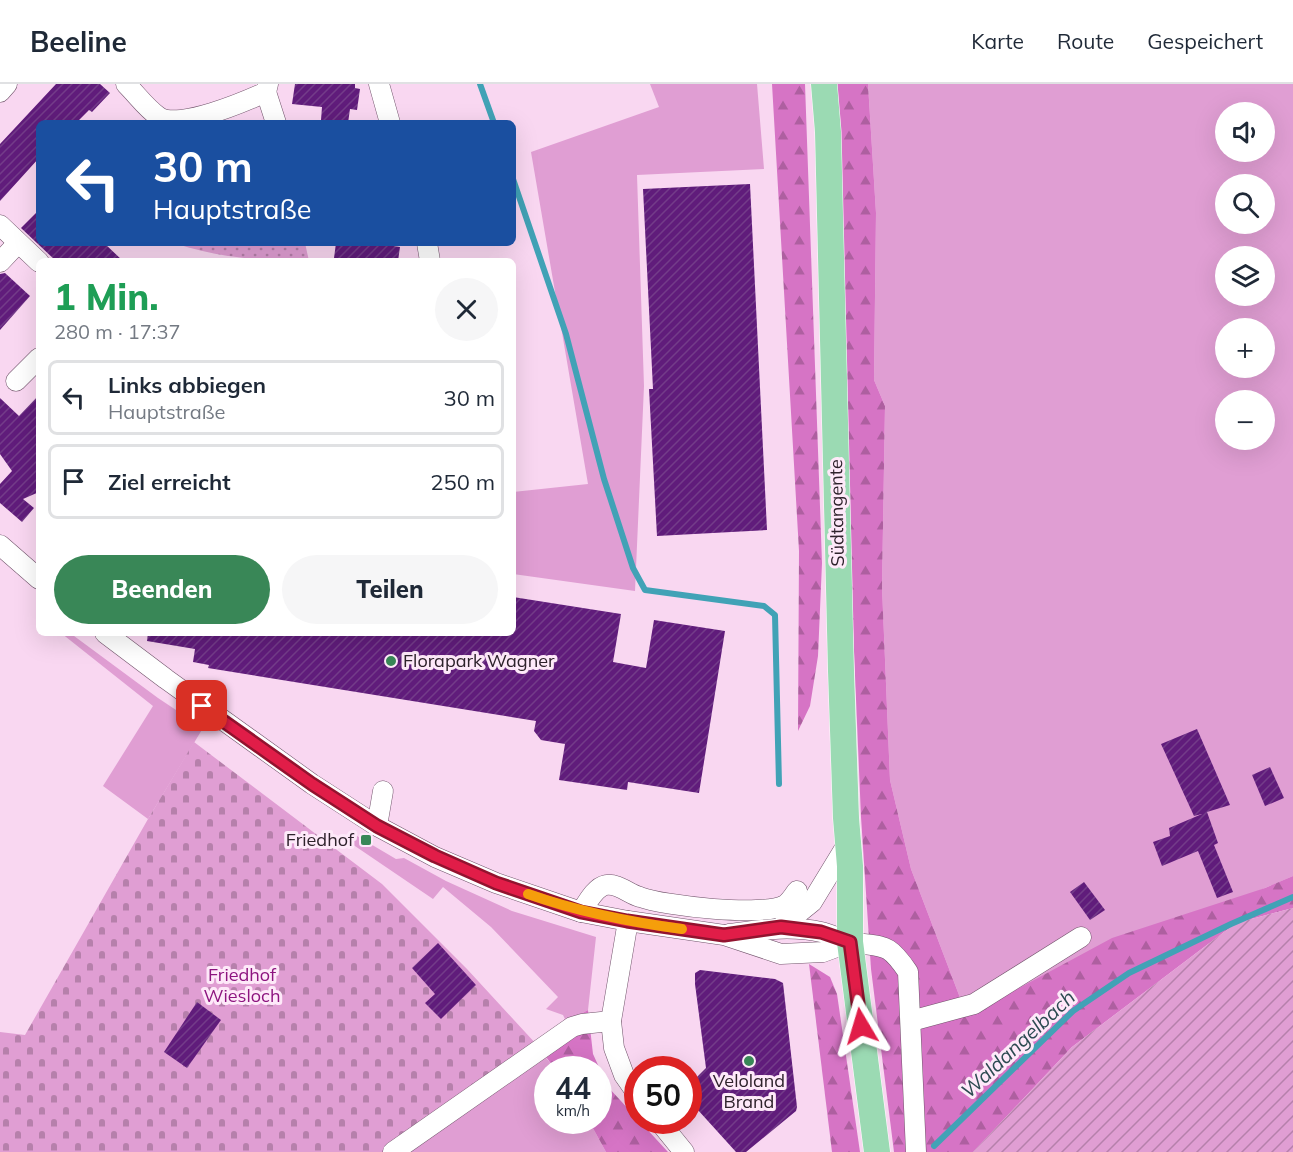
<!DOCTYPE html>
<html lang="de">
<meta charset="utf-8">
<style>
body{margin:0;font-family:Mulish,sans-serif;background:#f6f6f7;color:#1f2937;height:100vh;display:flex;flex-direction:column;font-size:22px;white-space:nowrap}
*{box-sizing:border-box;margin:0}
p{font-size:20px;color:#747a83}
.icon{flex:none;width:33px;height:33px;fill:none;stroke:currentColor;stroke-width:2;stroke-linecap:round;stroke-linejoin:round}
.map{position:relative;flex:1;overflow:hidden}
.details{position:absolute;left:36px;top:174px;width:480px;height:378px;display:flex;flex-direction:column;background:#fff;border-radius:9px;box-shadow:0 6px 24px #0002}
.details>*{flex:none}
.guide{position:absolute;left:36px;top:36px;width:480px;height:126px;border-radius:9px;box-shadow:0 6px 24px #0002;background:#1a4fa0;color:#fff;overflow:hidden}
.controls{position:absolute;left:1215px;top:18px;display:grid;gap:12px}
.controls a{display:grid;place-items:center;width:60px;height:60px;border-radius:50%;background:#fff;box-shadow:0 6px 24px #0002;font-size:30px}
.speed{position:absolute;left:534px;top:972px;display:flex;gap:12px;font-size:30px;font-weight:700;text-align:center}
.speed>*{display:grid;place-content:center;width:78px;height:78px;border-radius:50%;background:#fff;box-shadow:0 6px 24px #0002;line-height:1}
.speed small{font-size:15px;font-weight:400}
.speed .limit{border:9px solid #d22;background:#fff;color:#111}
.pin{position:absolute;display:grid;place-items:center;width:51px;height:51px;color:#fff;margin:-26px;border-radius:12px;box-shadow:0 3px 9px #0006}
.me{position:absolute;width:66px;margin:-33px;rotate:353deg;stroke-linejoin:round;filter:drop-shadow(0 0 4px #0008)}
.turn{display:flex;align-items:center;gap:21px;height:126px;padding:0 18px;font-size:27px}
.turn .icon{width:78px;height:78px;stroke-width:2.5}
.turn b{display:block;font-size:42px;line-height:51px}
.round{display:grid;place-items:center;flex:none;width:63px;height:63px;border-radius:32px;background:#f6f6f7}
.head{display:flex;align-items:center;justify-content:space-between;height:102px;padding:0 18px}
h1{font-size:36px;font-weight:800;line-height:45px;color:#1e9e55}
.cta{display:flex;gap:12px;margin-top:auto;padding:12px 18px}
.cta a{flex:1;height:69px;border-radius:36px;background:#398757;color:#fff;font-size:24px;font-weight:800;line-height:69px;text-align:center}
.cta a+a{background:#f6f6f7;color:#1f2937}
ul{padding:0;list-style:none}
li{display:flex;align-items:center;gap:18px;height:75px;margin:0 12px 9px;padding:0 6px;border:3px solid #e0e1e3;border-radius:9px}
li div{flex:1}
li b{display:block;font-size:22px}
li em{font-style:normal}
header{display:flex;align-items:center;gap:36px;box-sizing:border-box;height:84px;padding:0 30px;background:#fff;border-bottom:2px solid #e0e1e3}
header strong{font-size:28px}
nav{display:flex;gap:33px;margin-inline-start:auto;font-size:21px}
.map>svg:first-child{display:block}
</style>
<header>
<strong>Beeline</strong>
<nav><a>Karte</a><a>Route</a><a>Gespeichert</a></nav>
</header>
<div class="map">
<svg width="1293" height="1068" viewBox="0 0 1293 1068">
<defs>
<pattern id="forest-firs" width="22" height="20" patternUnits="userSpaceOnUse" patternTransform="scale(1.5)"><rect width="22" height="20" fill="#d674c5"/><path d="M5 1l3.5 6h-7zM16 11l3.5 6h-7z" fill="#ae5fa0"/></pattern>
<pattern id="cemetery-stones" width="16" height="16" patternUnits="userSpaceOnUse" patternTransform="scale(1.5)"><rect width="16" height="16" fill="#e09ed3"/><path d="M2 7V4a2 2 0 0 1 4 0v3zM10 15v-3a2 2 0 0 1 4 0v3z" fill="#b680ab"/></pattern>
<pattern id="park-dots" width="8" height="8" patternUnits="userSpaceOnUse" patternTransform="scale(1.5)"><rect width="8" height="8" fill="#e09ed3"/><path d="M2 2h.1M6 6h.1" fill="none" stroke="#b680ab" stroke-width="1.8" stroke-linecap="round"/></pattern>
<pattern id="garden-furrows" width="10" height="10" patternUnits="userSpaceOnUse" patternTransform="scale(1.5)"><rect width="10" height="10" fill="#e09ed3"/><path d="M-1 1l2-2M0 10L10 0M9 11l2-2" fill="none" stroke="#b680ab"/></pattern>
<pattern id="building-hatch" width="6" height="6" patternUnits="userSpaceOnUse" patternTransform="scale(1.5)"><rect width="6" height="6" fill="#601c7b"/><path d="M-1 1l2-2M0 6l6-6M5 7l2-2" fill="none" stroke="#733c89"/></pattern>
</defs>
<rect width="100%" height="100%" fill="#f9d7f1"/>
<!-- grass -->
<g fill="#e09ed3" fill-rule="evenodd">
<path d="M650,0H757L764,85L637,91L644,302L635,507L513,490V408L588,400L531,68L659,23Z"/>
<path d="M868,0H1293V792L967,932L911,785L890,696L882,503L885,322L874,296L876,129ZM1226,28H1264V68H1226ZM1226,100H1264V140H1226ZM1226,172H1264V212H1226ZM1226,244H1264V284H1226ZM1226,316H1264V356H1226Z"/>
<path d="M61,549H70L158,614L203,644L148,735L103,702L153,622Z"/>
<path d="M357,752L396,775L404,774L446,797L512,827L596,853L588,926L577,932L565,935L563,931L546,925L558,913L491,843L443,803L433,815L352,760Z"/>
<path d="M543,970L555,985L548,986V1036L589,1037L606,1068H392Z"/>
</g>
<!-- forest -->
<g fill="url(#forest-firs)">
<path d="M772,0H805L822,479L818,572L810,622L798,647L799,467Z"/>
<path d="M836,0H868L876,129L874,296L885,322L882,503L890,696L911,785L967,932L1112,854L1265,804L1293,792V824L1236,839L1072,963L973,1068H894L871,885L861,733L849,450L844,196Z"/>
<path d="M809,880L830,893L837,910L860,1068H832Z"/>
<path d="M588,926L593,970L608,1003L668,1068H606L589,1037L598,1036V986L555,985L537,961L565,935L577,932Z"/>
</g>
<!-- cemetery -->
<path fill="url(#cemetery-stones)" d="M194,658L382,800L467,885L537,961L392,1068H0V948L25,951L148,735Z"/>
<!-- park -->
<path fill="url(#park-dots)" d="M174,159H305L309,177C262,177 219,174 174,159Z"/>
<!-- garden -->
<path fill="url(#garden-furrows)" d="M1293,824V1068H973L1072,963L1236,839Z"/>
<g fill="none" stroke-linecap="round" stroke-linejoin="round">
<!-- stream -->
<g stroke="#41a2b6" stroke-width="6">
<path d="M480,0L494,39"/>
<path d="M513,95L566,250L604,395L633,484L645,506L764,522L775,531L779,700"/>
<path d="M934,1062L1073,927L1129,889L1231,840L1293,813"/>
</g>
</g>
<!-- building -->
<g fill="url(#building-hatch)">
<path d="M56,0H100L110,9L92,28L89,26L76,39H39V74L0,117V60Z"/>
<path d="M295,0H355V4L360,5L357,26L350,25L348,39L321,36L322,23L292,20Z"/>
<path d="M750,100L767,446L657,452L649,305H653L643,105Z"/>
<path d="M39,126V159H104L123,177H56L21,144Z"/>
<path d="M336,159H374L400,163L398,177H337V174H334Z"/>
<path d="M5,189L30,212L0,246V190Z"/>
<path d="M39,311V408L23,415L34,424L22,438L0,419V400L12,387L0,370V314L19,332Z"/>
<path d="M513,513L621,530L613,578L646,584L654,536L725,547L699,709L628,698L627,706L559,696L565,660L541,656L534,647L536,637L208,584L209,581L193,578L195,565L147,557L148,549H513Z"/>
<path d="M1197,645L1230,721L1207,728L1218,759L1214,761L1233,808L1217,814L1198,767L1162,782L1153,758L1170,752L1169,744L1202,730L1194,732L1161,660Z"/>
<path d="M1270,683L1284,714L1265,722L1252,691Z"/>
<path d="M1084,798L1105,826L1090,836L1070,808Z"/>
<path d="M438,859L476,901L441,935L425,919L435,910L412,884Z"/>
<path d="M700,886L775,895L783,899L797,1023L796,1027L746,1068H736L688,1015V1002L706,984L695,900V889Z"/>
<path d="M197,918L221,936L187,984L164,968Z"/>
</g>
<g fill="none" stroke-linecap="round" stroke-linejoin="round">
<defs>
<g id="minor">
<path d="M126,0C137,11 147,25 159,33C179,46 246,17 266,8L268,0"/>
<path d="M379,0L390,39"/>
<path d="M0,8L7,0"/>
<path d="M266,8L276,39"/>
<path d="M0,141L39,178"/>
<path d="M427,159L430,177"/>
<path d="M0,178L18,159"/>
<path d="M16,297L39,274"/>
<path d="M0,461L39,495"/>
<path d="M105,549L166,595L312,700L377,742L435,773L496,799L581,828L628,837L724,851L781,870L823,868L850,858"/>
<path d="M377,742L383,707"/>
<path d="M581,828C587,819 595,803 606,801C618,799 629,810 640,813C664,822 763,833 785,821C790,818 794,811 797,807"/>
<path d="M628,837L611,937L614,964L624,991L638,1011"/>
<path d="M781,843L812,818L848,759"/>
<path d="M729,850C760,846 789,841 821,848C831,850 841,856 851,858C884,864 887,857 908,888L916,1068"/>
<path d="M911,937L974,920L1081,853"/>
<path d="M658,1036L684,1068"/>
<path d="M393,1068L572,943L582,940L611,937"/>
</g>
<path id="major" d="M824,0L828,48L841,587L846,734L850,782V858L877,1068"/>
</defs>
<!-- minor casing -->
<use href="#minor" stroke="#71546b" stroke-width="21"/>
<!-- major casing -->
<use href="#major" stroke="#fff" stroke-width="27"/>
<!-- minor -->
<use href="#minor" stroke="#fff" stroke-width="20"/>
<!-- major -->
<use href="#major" stroke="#9bdab3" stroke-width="26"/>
</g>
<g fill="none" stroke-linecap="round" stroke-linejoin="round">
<defs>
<path id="route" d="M202,622L312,700L377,742L435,772L496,799L581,828L627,837L724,851L781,843L821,848L850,858L861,942"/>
</defs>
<!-- route casing -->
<use href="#route" stroke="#92132f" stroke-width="15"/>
<!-- route -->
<use href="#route" stroke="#e11d48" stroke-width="10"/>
<!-- slow -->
<path stroke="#f59e0b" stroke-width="10" d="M528,810C579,828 629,838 682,845"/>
</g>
<!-- markers -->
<g fill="#398757" stroke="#fee9f9" stroke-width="2">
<circle cx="391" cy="577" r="6"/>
<rect x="360" y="750" width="12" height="12" rx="3"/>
<circle cx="749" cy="977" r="6"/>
</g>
<g text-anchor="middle" stroke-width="6" stroke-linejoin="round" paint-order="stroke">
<!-- street labels -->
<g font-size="18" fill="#2e222b" stroke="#fee9f9">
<text transform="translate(837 429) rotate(-91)" y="6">Südtangente</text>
</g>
<!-- poi labels -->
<g font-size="18" fill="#2e222b" stroke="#fee9f9" text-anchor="start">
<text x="403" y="583">Florapark Wagner</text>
<text x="354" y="762" text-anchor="end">Friedhof</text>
<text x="749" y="1003" text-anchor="middle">Veloland<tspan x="749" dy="21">Brand</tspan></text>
</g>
<!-- park labels -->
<g font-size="18" fill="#8d147f" stroke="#fee9f9">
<text x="242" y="897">Friedhof<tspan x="242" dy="21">Wiesloch</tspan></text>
</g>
<!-- water labels -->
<g font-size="20" font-style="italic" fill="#2c4a51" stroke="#fee9f9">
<text transform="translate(1018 960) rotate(-43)" y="7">Waldangelbach</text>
</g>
</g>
</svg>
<div class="controls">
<a><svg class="icon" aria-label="sound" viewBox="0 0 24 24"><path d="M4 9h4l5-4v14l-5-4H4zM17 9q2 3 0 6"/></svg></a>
<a><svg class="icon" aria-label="search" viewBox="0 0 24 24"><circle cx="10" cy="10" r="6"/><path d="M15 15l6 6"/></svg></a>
<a><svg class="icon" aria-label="layers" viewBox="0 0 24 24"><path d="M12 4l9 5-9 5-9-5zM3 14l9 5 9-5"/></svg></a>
<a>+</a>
<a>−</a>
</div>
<div class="speed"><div>44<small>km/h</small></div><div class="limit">50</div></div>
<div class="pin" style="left:202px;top:622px;background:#d93025"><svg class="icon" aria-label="arrive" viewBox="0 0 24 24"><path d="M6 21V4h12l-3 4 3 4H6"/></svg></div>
<svg class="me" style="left:861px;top:942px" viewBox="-20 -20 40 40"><path d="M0-17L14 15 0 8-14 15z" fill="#e11d48" stroke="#fff" stroke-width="4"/></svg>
<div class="guide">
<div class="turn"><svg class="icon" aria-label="left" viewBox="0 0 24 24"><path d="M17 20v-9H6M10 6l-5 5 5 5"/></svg><div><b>30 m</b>Hauptstraße</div></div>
</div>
<section class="details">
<div class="head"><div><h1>1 Min.</h1><p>280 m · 17:37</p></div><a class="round"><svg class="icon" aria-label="close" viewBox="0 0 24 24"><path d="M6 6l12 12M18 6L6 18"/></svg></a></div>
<ul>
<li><svg class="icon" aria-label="left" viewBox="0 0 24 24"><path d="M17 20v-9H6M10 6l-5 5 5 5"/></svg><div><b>Links abbiegen</b><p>Hauptstraße</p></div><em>30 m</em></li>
<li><svg class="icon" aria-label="arrive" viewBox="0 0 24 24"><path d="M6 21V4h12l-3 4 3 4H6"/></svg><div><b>Ziel erreicht</b></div><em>250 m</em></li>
</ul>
<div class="cta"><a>Beenden</a><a>Teilen</a></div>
</section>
</div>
